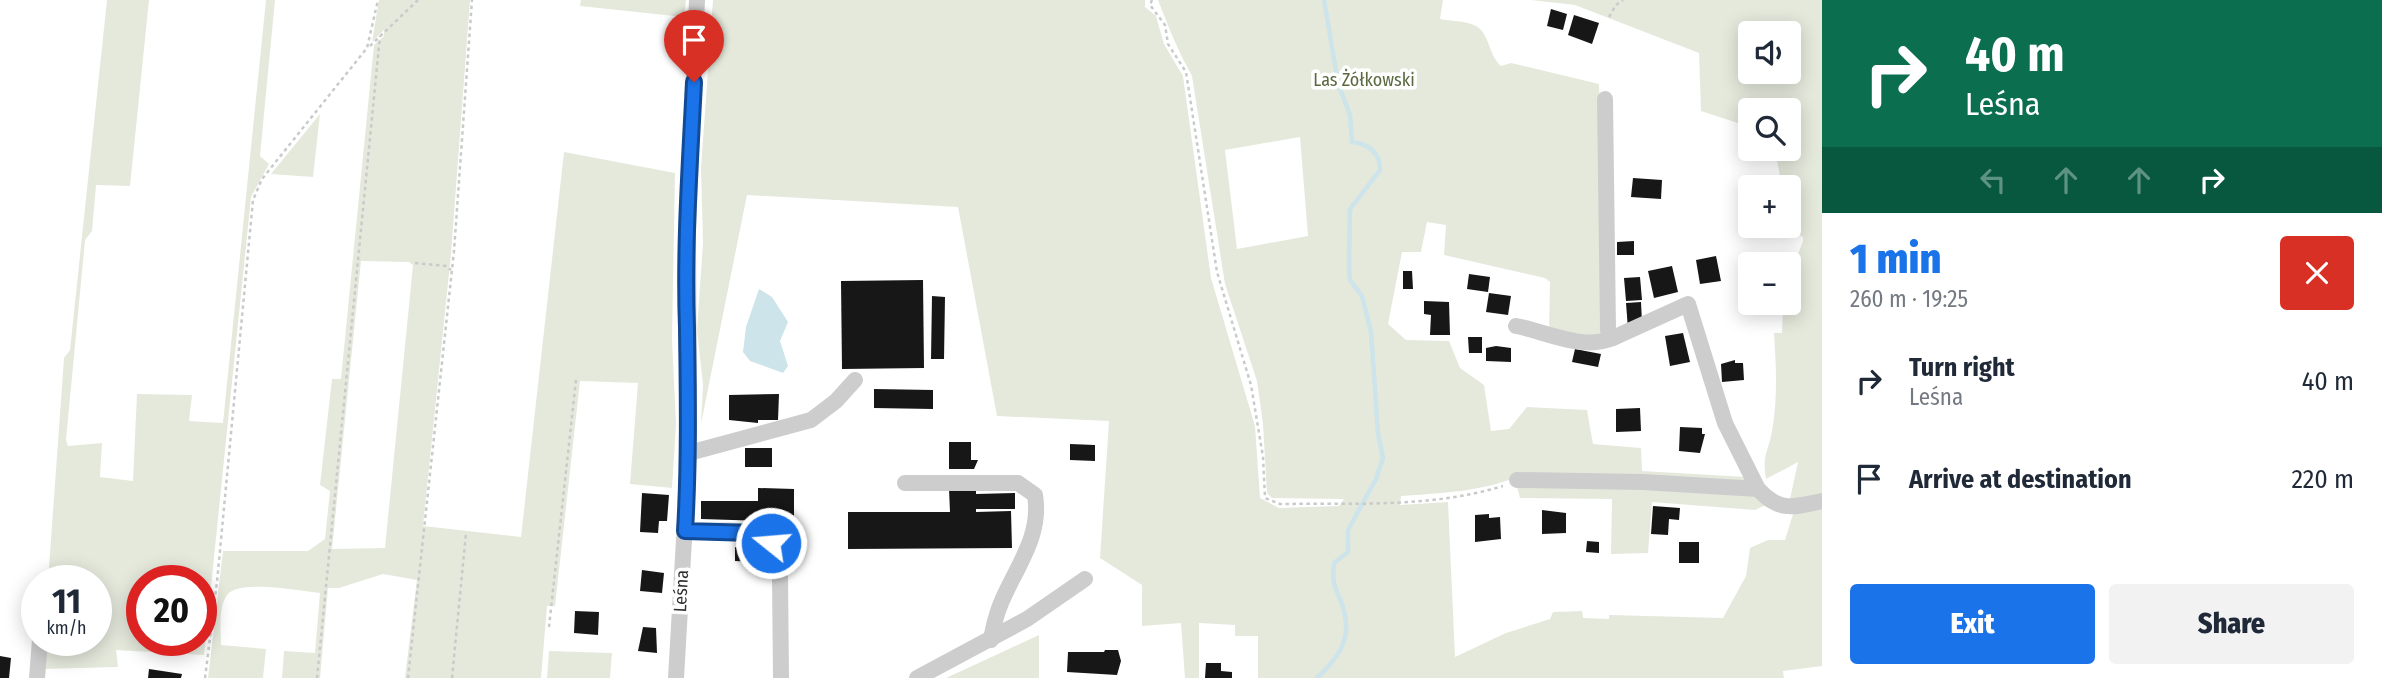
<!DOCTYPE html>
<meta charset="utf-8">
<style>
body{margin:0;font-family:"Fira Sans Condensed",sans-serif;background:#f2f2f3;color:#1f2937;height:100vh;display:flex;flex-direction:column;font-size:26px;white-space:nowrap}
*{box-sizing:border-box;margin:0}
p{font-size:23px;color:#747a83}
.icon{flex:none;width:38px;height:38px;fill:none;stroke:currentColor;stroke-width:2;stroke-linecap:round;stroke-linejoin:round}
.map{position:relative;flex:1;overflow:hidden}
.side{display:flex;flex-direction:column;background:#fff;width:560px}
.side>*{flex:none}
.hud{background:#0b6e4f;color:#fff;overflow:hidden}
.controls{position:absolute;left:1738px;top:21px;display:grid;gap:14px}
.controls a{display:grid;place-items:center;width:63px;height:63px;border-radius:7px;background:#fff;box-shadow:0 4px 18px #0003;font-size:35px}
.speed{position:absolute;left:21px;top:565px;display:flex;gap:14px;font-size:35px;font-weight:700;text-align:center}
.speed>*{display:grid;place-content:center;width:91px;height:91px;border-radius:50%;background:#fff;box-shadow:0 4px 18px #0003;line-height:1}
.speed small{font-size:18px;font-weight:400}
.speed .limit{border:10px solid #d22;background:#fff;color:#111}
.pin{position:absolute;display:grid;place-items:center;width:60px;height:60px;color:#fff;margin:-72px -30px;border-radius:50% 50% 50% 0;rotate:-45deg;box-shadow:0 0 7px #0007}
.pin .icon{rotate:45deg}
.me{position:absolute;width:77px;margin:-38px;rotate:287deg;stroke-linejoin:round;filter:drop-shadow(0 0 5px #0008)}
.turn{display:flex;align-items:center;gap:24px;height:147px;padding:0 28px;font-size:32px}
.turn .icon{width:91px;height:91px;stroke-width:2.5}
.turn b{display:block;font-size:49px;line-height:60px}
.lanes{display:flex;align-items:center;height:66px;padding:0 28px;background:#0003;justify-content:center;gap:35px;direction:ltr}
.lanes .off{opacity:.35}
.round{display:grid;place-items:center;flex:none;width:74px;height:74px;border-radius:7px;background:#f2f2f3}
.summary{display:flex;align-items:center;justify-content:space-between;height:119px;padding:0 28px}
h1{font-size:42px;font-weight:800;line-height:52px;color:#1a73e8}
.cta{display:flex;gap:14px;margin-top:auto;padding:14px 28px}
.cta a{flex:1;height:80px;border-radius:7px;background:#1a73e8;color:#fff;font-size:28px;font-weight:800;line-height:80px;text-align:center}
.cta a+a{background:#f2f2f3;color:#1f2937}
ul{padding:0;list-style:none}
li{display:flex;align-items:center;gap:21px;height:98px;padding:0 28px}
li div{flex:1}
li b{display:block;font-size:26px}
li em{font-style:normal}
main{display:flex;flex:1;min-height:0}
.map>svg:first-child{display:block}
</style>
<main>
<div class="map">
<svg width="1822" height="678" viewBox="0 0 1822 678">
<rect width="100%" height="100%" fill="#fff"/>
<!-- green -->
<g fill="#e5e9dc" fill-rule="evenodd">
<path d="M107,0H149L130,186L96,185L92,231L85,240L66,440L68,446L102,443L100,477L133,481L137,394L192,395L189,421L223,423L266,0H275L260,156L269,164L251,197L204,655L116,650L118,667L40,669L44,641L96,640V581H48L64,358L70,350ZM142,581H201V640H142Z"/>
<path d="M379,0H470L451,254L423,526L521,537L564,152L675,173L672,340L676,424L672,488L630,484L638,383L580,381L555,606H547L541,678H405L417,580L383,574L339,588H328L320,678H282L284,651L315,653L320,593C301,591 239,579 227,595C218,607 221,631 221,645L266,649L263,678H208L223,551H308L325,539L330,491L320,485L332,379H341L374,45L384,36V30L372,42ZM361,261L409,262L413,265L385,548L332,549Z"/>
<path d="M581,0H686L684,17L580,6Z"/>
<path d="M713,0H1145V7L1156,16L1164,44L1183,76L1211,278L1255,426L1260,498L1279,508L1339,506L1344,499L1272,498L1267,493L1263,424L1257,381L1225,284L1192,76C1178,51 1168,26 1158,0H1443L1440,19C1450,21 1465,21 1474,25C1490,32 1488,55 1501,66L1511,63L1599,84L1605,337L1549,330L1550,282L1545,278L1444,255L1446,225L1427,222L1421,252H1402L1388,324L1406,340L1449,341L1460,368L1484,385L1491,431L1509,429L1527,407L1587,410L1593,444L1641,448L1642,471L1747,477L1750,484L1519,476C1482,492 1441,493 1401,496L1400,505L1448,502L1455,657L1506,633L1550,619L1553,612L1582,611L1583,618L1609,619V615L1723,618L1746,576L1750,548L1768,540H1785L1793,514L1822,506V666L1783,671L1784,678H1258V636H1235V625L1199,623V678H1185L1181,623L1142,626V585L1100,558L1109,421L997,416L958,207L747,195L701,424L703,385L697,330L703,243L701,168ZM1300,137L1308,236L1237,249L1225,150Z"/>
<path d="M1531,0H1822V497L1790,499L1798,462L1766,479C1762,454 1768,453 1772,431C1778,398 1776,366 1774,333H1782L1783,309L1788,303L1789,278L1803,241V237L1790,230L1788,187H1782L1775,149H1788V110H1750V127L1701,111L1699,53L1575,5ZM1750,33H1788V72H1750Z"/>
<path d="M320,114L313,177L271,174Z"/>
<path d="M1534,483L1756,496L1766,505L1755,510L1652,502L1648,553L1611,554L1612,499L1520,498L1517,487Z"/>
<path d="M1039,635V678H946Z"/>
<path d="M549,651L612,653L610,678H547Z"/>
</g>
<!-- water -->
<path fill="#cce4ea" d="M759,289L772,297L788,322L780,341L788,366L783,373L750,361L743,352L746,327Z"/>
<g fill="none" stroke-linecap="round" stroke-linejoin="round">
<!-- stream -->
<path stroke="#cce4ea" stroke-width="4.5" d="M1317,678C1337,659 1352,641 1344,611C1338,587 1331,592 1334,563L1348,552V530L1376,479L1383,458L1378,433L1371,332L1362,296L1350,280L1349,267L1350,209L1380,170C1380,152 1368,144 1352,142L1350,115L1338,83L1324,0"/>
</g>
<!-- building -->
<g fill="#171717">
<path d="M1551,9L1567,14L1563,30L1547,26Z"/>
<path d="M1574,15L1599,23L1592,44L1568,35Z"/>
<path d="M1633,178L1662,180L1661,199L1631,197Z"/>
<path d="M1634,241V255H1617V242Z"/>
<path d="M1716,256L1721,281L1700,284L1696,260Z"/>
<path d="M1672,266L1678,292L1654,298L1648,271Z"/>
<path d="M1403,271H1412L1413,289H1403Z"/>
<path d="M1469,274L1490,277L1488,292L1467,289Z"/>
<path d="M1640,277L1642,300L1626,301L1624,278Z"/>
<path d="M923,280L924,368L842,369L841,281Z"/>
<path d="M1489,293L1511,296L1508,315L1486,312Z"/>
<path d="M932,296L945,297L944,359H931Z"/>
<path d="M1424,301L1449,302L1450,335H1430L1431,315L1424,314Z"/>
<path d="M1641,302L1642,322L1628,329L1626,303Z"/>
<path d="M1683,333L1690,362L1670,366L1665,336Z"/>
<path d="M1468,337H1482V353H1469Z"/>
<path d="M1496,346L1511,348V362L1486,361V348Z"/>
<path d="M1575,349L1601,354L1598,367L1572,362Z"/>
<path d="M1735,360V363H1743L1744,380L1722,382L1721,364Z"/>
<path d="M874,389L933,390V409L874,408Z"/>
<path d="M779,394L778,420H758V423L729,420V395Z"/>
<path d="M1640,408L1641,431L1616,432V409Z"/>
<path d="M1680,427L1702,428V434H1705L1700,453L1679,451Z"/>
<path d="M949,442H971V460H978L974,469H949Z"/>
<path d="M1070,444L1095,445V461L1070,460Z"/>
<rect x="745" y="448" width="27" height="19"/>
<path d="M758,488L794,489V522L701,519V501H758Z"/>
<path d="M949,489H976V494L1015,493V509H976V512L1011,511L1012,548L848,549V512H950Z"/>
<path d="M642,493L669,495L667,521H659L658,533L640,532Z"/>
<path d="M1653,506L1680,508L1679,520L1669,519L1668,535L1651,534Z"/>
<path d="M1542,510L1566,513V533L1542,534Z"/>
<path d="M1489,514V518L1500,517L1501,539L1475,542V515Z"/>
<path d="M1587,541L1599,542V553L1586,552Z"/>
<rect x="1679" y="542" width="20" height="21"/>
<path d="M735,547L758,548L757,562L735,561Z"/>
<path d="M642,570L664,573L662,593L640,591Z"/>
<path d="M575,611L599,612L598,635L574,633Z"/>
<path d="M643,627L656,628L657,653L638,651Z"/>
<path d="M1105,650H1118L1121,661L1117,675L1067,672L1068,652H1104Z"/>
<path d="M0,656L11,658L9,678H0Z"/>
<path d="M1206,663H1221V671L1232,672V678H1205Z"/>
<path d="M149,669L182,674L181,678H148Z"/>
</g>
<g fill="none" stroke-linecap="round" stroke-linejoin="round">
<!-- path -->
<g stroke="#cacaca" stroke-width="2.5" stroke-dasharray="3.5 3.5" stroke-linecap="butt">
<path d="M1152,0L1150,5L1165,25L1168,44L1186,72L1217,272L1251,385L1263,457L1265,498L1280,504C1354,503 1431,508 1503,486"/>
<path d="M1609,17L1616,5L1623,0"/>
<path d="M370,46L418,0"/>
<path d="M415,263L446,266L451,270"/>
<path d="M549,627L576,380"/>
<path d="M205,678L217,582L253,200L262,179L367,48L378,0"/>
<path d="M317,678L380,36"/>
<path d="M408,678L454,251L472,0"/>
<path d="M452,678L466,533"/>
</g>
<!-- minor -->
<g stroke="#cdcdcd" stroke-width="16">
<path d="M1605,99L1608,330L1613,338L1688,304L1725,423L1758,489C1780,513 1794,507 1822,501"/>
<path d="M1516,326C1547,332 1583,351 1613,338"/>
<path d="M689,453L811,420L836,401L855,380"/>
<path d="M1517,480L1643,482L1758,489"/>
<path d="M905,483H1018L1035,495C1042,536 1016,567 1001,603C996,615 993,628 991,640"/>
<path d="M685,531C731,533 774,517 780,576L781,678"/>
<path d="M37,678L40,640"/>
<path d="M676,678L689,453L688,230L697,0"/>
<path d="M917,678L1027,619L1085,579"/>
</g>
</g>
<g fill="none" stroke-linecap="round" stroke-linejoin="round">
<defs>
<path id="route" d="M694,82C690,164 684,246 687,328C688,397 689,463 685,531L752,533L771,543"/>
</defs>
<!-- route casing -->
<use href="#route" stroke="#114b97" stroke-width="18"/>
<!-- route -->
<use href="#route" stroke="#1a73e8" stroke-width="12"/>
</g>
<g text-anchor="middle" stroke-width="7" stroke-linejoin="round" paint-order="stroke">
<!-- park labels -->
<g font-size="18" fill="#5a6940" stroke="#fff">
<text x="1364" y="86">Las Żółkowski</text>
</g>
<!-- street labels -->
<g font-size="18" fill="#303030" stroke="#fff">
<text transform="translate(681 591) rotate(-87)" y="6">Leśna</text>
</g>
</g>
</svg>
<div class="controls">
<a><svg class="icon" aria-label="sound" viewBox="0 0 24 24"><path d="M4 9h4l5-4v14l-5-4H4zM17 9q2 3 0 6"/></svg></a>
<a><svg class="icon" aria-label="search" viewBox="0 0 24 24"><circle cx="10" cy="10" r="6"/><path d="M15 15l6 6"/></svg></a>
<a>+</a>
<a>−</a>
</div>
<div class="speed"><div>11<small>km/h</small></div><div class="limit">20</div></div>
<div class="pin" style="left:694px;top:82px;background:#d93025"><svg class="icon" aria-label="arrive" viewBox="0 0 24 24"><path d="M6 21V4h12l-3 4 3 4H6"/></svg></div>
<svg class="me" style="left:771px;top:543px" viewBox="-20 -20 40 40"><circle r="17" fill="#1a73e8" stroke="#fff" stroke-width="3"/><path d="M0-11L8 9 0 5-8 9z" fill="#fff"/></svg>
</div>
<section class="side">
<div class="hud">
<div class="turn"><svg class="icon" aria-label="right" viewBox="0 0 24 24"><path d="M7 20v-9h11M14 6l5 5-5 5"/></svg><div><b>40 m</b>Leśna</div></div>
<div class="lanes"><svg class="icon off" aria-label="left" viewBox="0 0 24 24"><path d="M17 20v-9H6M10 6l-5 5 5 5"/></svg><svg class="icon off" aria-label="ahead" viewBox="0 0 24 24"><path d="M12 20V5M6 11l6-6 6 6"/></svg><svg class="icon off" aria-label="ahead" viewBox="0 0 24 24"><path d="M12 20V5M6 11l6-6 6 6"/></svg><svg class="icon" aria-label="right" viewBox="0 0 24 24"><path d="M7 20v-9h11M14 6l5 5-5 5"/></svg></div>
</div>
<div class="summary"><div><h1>1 min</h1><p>260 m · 19:25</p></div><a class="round" style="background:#d93025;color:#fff"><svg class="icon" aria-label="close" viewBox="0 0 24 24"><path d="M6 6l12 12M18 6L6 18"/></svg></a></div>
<ul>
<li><svg class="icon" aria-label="right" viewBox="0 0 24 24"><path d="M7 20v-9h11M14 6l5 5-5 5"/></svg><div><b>Turn right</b><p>Leśna</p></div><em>40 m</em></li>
<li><svg class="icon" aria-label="arrive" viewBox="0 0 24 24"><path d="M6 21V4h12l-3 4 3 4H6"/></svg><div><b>Arrive at destination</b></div><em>220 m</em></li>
</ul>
<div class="cta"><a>Exit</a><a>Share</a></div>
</section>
</main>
